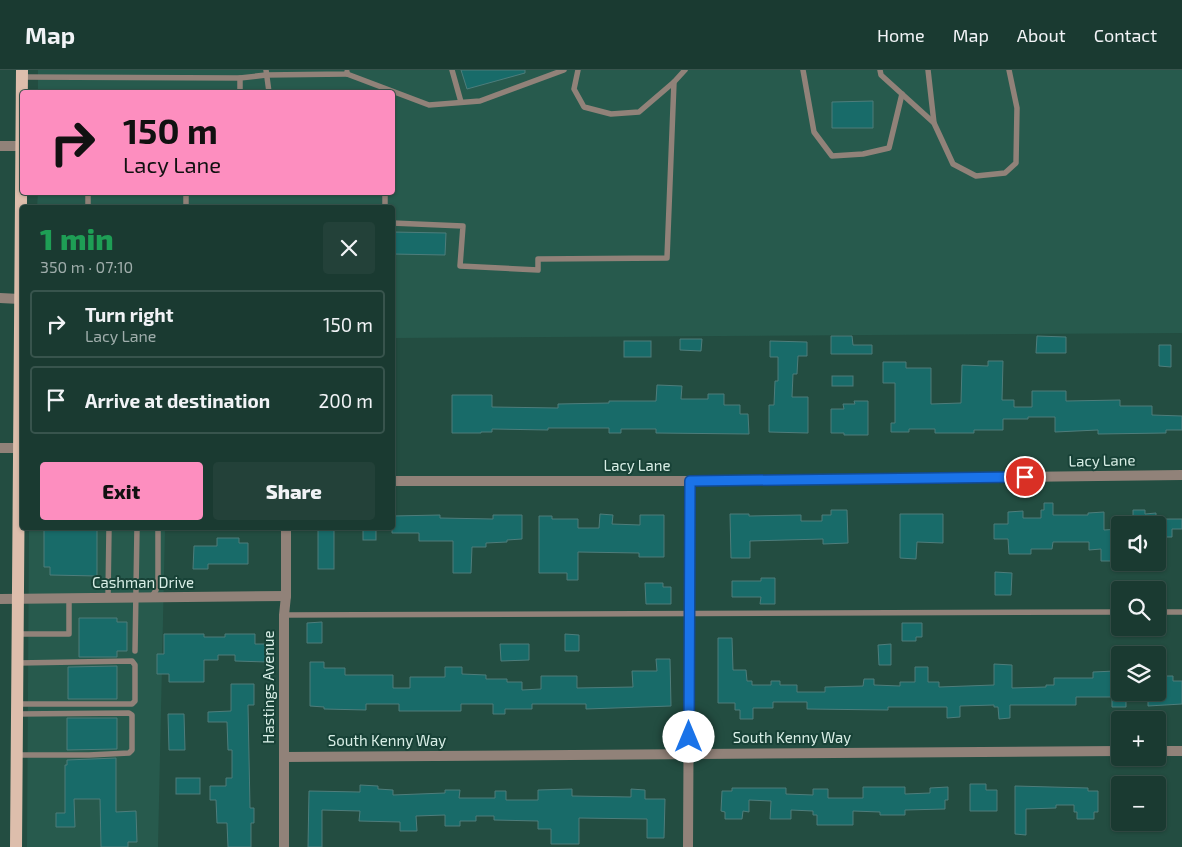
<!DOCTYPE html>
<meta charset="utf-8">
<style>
body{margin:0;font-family:"Exo 2",sans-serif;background:#234139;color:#f1f3f6;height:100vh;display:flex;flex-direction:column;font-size:19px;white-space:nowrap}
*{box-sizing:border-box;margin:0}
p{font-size:16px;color:#9fadab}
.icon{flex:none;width:28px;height:28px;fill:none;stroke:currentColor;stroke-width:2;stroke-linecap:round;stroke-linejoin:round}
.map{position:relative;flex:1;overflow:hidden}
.side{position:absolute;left:20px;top:135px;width:375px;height:325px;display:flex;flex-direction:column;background:#1a3a31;border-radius:5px;box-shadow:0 1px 4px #0004,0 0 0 1px #38544d}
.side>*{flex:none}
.guide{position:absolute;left:20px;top:20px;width:375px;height:105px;border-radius:5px;box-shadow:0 1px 4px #0004,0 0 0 1px #38544d;background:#fd8ebf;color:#111;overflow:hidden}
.fabs{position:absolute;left:1111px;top:446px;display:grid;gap:10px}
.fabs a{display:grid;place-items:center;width:55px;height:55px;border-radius:5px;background:#1a3a31;box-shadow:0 1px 4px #0004,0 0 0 1px #38544d;font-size:25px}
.pin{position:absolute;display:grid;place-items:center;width:42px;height:42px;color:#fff;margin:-21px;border:2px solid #fff;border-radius:50%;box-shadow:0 1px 5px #0007}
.me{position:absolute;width:55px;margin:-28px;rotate:0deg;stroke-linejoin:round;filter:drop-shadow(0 0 4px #0008)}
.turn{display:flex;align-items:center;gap:18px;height:105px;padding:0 20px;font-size:22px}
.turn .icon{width:65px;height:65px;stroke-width:2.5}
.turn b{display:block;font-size:35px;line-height:42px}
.round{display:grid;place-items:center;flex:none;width:52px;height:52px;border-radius:5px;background:#234139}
.headline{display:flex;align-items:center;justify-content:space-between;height:85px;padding:0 20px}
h1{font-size:30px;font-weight:800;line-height:38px;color:#1e9e55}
.cta{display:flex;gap:10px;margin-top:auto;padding:10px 20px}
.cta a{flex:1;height:58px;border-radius:5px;background:#fd8ebf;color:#111;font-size:20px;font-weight:800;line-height:58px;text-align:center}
.cta a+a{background:#234139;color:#f1f3f6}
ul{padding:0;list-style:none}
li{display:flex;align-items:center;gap:15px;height:68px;margin:0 10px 8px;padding:0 10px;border:2px solid #38544d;border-radius:5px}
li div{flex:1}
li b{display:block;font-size:19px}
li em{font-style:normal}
header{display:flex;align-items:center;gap:30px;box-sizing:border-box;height:70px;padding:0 25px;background:#1a3a31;border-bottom:1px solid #38544d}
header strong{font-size:24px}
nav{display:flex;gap:28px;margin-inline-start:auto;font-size:18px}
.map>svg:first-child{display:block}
</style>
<header>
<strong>Map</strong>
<nav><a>Home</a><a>Map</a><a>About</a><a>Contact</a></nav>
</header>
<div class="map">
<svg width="1182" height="777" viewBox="0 0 1182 777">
<rect width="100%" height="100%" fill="#234d41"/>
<!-- built -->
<g fill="#275a4d">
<path d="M38,0H1182V263L393,268L392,138H37L38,122H392V22H38Z"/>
<path d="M29,458H165L158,777H27Z"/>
</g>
<!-- building -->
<g fill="#186b69" stroke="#4e7d7b">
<path d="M461,0H525V3L467,19Z"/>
<path d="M873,31V58H832V32Z"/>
<path d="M392,162L446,163L445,185L392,184Z"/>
<path d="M831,266H852L853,275H872V284H831Z"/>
<path d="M1037,266L1066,267V283H1036Z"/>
<path d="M680,269H702L701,281L680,280Z"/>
<rect x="624" y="271" width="27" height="16"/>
<path d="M770,271L807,272V286H798L797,304H793L792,327H808V363L769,362V335H774L775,311H778V287H770Z"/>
<path d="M1159,275H1171V297L1159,296Z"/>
<path d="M988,291H1003L1002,330H1014V337H1032V321H1066V331L1120,330V336H1152V345L1182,346V360H1166V363L1098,364V360L1055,362V347H1028V349H1003V360H974V363H935V359H909V362H891V353H895V313H883V292H906V298H931V334L961,333L962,295L988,296Z"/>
<rect x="832" y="306" width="21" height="10"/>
<path d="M657,315L682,316L681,329H708V324H724V335H740V344H748L749,364L656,363V359H621V363H609V358H548V360L492,359V362H481V363H452V325H492V337L558,338V334L609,333V331H656Z"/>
<path d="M854,331H868V365H844V363H831V339H844L843,334H855Z"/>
<path d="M1044,433H1053V445H1088V443L1104,442V460L1120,459V483H1116V491H1101V479L1089,480V472H1053L1052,479H1031V484H1009L1008,469H994V454H1008V442L1023,441V448H1041V440H1044Z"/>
<path d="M831,440H847L848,473L823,474V469L750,471V488H731L730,444H749V446L801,445V451H822V445H831Z"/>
<path d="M1133,440H1145V444L1156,443V455H1133Z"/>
<path d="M600,444L613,445L612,454L640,455V445H664V487H639V483L578,482V510H567V503H539V446H552V449H578V458H599Z"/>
<path d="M900,444H943V473L917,472L916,489L900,488Z"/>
<path d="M440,445V448L493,449V445H522V469L507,470V472L486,473V477H472L471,503H453V471H419V463H392V446Z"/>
<path d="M1158,449H1182V459H1172V467H1158Z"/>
<path d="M44,458H97V506L50,505V497H44Z"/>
<rect x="318" y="458" width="16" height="41"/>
<rect x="363" y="458" width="13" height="12"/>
<path d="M217,468H239V473H248V494H208V499H193L194,476H217Z"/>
<path d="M995,502L1012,503L1011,525H995Z"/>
<path d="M761,508H775V534H760L761,527H732V511H761Z"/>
<path d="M645,513H663V517H671V534H646Z"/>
<path d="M79,548H117V552H127V581H117V587H79Z"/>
<path d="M322,552V573H307V553Z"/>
<path d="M902,553H922V567H916V571H902Z"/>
<path d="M164,564H204V567H225V564H255V574H267V592L235,591V585H218V590H204V612H169V604H157V584H164Z"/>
<path d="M565,564L579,565V581H565Z"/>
<path d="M718,568H732L733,600H746L747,611H752V615H771V611H780V615H797V622H825V617L863,616L864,609H874V615L900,616V612H915V597H928V612H939V617L994,615V594L1012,595V618L1046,617V615H1054V608H1093V602L1115,601V617H1120V622H1126V637H1112V627H1076V635H1010V648L999,649L998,637H994V635L960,636V647L947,648V637H888V640L807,639V632H773V638H753V649H740V640H735V633H718Z"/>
<path d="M500,574H529V590L501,591Z"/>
<path d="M891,574V595H879L878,575Z"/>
<path d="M656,589H670L671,636L586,639V634H532V639H505V644H493V634H461V641H399V634H366V640L324,639V637L310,636V592H324V598H345V605H393V618H410V607H445V597H462V604L486,605V609H507V612H522V620L541,619V606H577V618L633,617L632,601H657Z"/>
<path d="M117,596V629H68V597Z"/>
<path d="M1158,606H1173V611H1182V634L1148,636V622H1158Z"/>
<path d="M231,614H254V635H248L250,738H254V753H251V777H228L227,753H217L216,730H210V716H226V708H232V680H228L227,652H208V642L231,641Z"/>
<path d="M168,644H184L185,680H169Z"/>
<path d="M67,648H117V679L67,680Z"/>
<path d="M116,688V742L136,741L137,772H128V777H101L100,729H74L75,757H56V743H65V695H67V690Z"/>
<rect x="176" y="708" width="24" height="16"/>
<path d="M970,714H986V720H997V741H970Z"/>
<path d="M360,715L378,716V719L393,720V725L445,723V720H460L459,728H495V721H506V730H538V720L572,719V726L631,727V719L645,720V729H665L664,768H647V749L579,748V774H551V759H538V751L494,750V746H476V751H460V756H445V745L416,746L417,761H400V752L359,751L360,741L322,740V777H308L309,721L360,722Z"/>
<path d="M1015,716L1088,718V721H1098V742H1094V749H1077V742H1074V735H1056V738L1026,739V765L1015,764Z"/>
<path d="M863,717H905V724L930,723V718L948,717V730H945V739L905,740V745H880V742L853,741V755H817V745H813V741L791,740V749H770L771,731L749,730V742L743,741L742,749H725V742L721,741L722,721H732V718H786V724L813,725V719H828V728H863Z"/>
</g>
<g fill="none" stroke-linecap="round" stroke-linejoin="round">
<!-- service -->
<g stroke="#918279" stroke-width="5.5">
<path d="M266,0L269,22"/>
<path d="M452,0L461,32"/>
<path d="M578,0L574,19L584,37L611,44L639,42L674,12"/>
<path d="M803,0L814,62L832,86L863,84L889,78L902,24"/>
<path d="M880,0L881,5L934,53L953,94L976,106L1005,103L1016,93L1017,38L1009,0"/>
<path d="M928,0L934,53"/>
<path d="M347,4L429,35L480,31L564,0"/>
<path d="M22,7L240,8"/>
<path d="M240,22V8L266,5L347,4V2"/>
<path d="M186,122V138"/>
<path d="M88,138V122"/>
<path d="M385,138V122"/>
<path d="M392,153L463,156L460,196L538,200V189L667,188L674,12L685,0"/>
<path d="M108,528L109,458"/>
<path d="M151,528L156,520L158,512V458"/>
<path d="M1158,542H1182"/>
<path d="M284,545L1120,542"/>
<path d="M18,564H69V528"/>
<path d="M135,581L137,458"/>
<path d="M17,634H132L135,631V595L132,591L18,593"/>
<path d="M17,685H89L129,683L132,680V645L129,643L17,644"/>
</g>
<!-- minor -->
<g stroke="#918279" stroke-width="10">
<path d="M0,76H21"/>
<path d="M0,228L20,229"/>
<path d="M0,378H19"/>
<path d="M392,411H690L1182,405"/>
<path d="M0,529L286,526"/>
<path d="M1158,681H1182"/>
<path d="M284,687L1120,681"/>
<path d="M284,777V545L286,526V458"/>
<path d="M688,777L690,411"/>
</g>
<!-- primary -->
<path stroke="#ddbeac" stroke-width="12" d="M16,777L22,0"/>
</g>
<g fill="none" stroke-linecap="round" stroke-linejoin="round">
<defs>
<path id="route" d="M689,667L690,411L1025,407"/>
</defs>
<!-- route casing -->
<use href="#route" stroke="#114b97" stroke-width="12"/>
<!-- route -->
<use href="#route" stroke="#1a73e8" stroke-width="9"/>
</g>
<g text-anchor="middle" stroke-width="4" stroke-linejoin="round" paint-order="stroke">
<!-- street labels -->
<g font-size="15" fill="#d8eee6" stroke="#184237">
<text transform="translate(1102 391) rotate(-1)" y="5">Lacy Lane</text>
<text x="637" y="401">Lacy Lane</text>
<text x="143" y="518">Cashman Drive</text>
<text transform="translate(269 617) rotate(-90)" y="5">Hastings Avenue</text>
<text x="792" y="673">South Kenny Way</text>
<text x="387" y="676">South Kenny Way</text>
</g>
</g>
</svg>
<div class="fabs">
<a><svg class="icon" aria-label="sound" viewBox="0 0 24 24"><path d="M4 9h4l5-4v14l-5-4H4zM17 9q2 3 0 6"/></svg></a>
<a><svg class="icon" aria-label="search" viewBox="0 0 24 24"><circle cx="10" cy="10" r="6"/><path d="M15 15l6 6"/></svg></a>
<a><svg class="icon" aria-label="layers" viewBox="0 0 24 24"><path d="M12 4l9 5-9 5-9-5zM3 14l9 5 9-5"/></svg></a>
<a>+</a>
<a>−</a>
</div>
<div class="pin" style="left:1025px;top:407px;background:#d93025"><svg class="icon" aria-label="arrive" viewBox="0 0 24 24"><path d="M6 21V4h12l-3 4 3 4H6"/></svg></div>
<svg class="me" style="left:689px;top:667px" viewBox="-20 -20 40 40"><circle r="19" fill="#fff"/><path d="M0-13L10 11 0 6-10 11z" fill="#1a73e8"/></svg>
<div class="guide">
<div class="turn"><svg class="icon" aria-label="right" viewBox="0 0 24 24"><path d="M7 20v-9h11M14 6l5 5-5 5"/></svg><div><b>150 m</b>Lacy Lane</div></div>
</div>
<section class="side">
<div class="headline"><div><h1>1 min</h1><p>350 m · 07:10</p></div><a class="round"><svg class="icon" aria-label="close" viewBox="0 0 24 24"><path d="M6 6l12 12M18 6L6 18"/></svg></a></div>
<ul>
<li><svg class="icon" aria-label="right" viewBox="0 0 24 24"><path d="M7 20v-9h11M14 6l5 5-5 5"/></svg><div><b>Turn right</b><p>Lacy Lane</p></div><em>150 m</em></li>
<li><svg class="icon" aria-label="arrive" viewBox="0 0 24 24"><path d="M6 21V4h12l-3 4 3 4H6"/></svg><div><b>Arrive at destination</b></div><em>200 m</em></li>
</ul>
<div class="cta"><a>Exit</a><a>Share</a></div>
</section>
</div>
